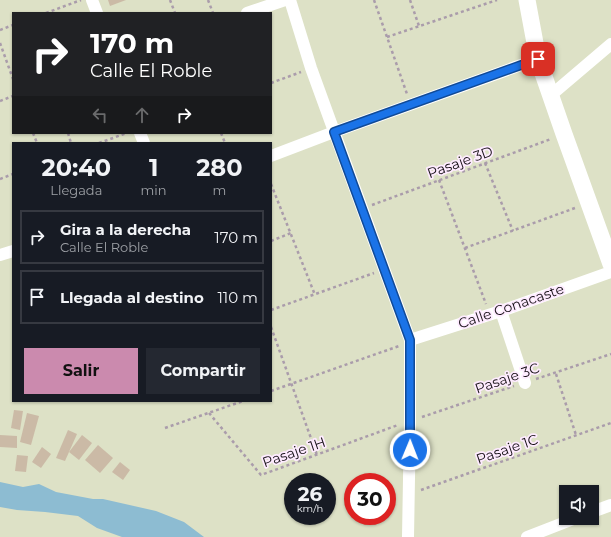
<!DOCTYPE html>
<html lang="es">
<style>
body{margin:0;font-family:Montserrat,sans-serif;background:#242831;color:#f1f3f6;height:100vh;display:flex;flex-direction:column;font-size:15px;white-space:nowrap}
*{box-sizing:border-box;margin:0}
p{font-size:13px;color:#9ea1a6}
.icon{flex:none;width:22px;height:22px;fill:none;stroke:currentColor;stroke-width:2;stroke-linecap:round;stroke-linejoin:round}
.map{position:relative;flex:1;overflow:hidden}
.panel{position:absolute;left:12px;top:142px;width:260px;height:260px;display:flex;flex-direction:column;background:#171b24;border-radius:0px;box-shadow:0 1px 3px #0004}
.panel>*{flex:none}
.hud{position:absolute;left:12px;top:12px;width:260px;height:122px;border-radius:0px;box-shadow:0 1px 3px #0004;background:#202124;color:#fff;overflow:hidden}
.buttons{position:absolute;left:559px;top:485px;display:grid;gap:8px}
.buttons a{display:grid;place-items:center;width:40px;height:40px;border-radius:0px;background:#171b24;box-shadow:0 1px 3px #0004;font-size:20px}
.speed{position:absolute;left:284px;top:473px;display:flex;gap:8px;font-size:20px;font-weight:700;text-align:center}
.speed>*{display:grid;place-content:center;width:52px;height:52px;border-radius:50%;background:#171b24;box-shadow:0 1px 3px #0004;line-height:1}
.speed small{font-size:10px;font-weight:400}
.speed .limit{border:6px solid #d22;background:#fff;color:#111}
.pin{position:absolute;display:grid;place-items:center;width:34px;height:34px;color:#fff;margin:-17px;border-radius:8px;box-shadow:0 2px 6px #0006}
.me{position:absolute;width:44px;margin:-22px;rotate:1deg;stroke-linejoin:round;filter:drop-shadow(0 0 3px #0008)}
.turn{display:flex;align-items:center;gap:14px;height:84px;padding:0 12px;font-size:18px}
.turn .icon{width:52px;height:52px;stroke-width:2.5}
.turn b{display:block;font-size:28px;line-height:34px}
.lanes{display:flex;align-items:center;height:38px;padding:0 12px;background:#0003;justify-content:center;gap:20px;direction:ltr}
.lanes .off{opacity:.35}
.eta{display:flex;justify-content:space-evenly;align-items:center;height:68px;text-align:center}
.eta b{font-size:24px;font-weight:700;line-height:28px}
.button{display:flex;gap:8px;margin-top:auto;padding:8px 12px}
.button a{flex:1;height:46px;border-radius:0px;background:#cb8aae;color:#111;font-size:16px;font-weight:700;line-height:46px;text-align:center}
.button a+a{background:#242831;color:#f1f3f6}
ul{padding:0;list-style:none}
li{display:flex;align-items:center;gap:12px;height:54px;margin:0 8px 6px;padding:0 4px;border:2px solid #363941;border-radius:0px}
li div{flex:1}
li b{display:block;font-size:15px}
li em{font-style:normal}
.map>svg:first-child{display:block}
</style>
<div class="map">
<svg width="611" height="537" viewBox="0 0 611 537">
<rect width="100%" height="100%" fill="#feebff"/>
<!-- green -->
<path fill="#dde1c6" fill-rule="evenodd" d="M0,0H611V537H0ZM13,13H271V133H13ZM13,143H271V401H13ZM293,482H327V516H293ZM353,482H387V516H353ZM566,492H592V518H566Z"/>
<!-- water -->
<path fill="#8dbcd2" d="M0,482L23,487L39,484L56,492L93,499H103L156,511L184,522L204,537H122L97,528L78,516L45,512L17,510L0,507Z"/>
<!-- building -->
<g fill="#cbbaa6">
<path d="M108,0H126L110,6Z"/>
<path d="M14,410L23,411L20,430L11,428Z"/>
<path d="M27,413L39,416L31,445L20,442Z"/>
<path d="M68,430L77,434L65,461L56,458Z"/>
<path d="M0,435L17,436V448L0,447Z"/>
<path d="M82,435L92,443L79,460L69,452Z"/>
<path d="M98,445L113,458L100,473L85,460Z"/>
<path d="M42,447L51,454L41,468L32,462Z"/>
<path d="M17,455L28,456L26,472L15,471Z"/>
<path d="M120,462L130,470L123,480L112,472Z"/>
</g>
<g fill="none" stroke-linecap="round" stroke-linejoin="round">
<!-- path -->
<g stroke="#aa9cab" stroke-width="2.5" stroke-dasharray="3 3" stroke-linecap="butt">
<path d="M170,0L175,13"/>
<path d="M208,0L213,13"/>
<path d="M374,0L407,94"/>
<path d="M410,0L419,26"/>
<path d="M46,13L81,0"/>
<path d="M0,30L13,25"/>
<path d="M387,37L497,0"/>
<path d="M0,43L13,79"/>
<path d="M271,83L301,72"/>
<path d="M0,101L13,96"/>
<path d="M33,133L37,143"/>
<path d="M68,133L71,143"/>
<path d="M221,133L225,143"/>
<path d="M99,143L127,133"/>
<path d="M485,163L513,231"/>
<path d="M0,179L13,174"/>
<path d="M439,180L486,304"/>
<path d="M271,184L315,295"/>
<path d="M372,205L551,139"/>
<path d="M271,241L291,233"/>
<path d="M465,248L575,208"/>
<path d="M271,310L374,273"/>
<path d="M271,327L317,455"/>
<path d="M556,374L576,435"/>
<path d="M536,379L611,354"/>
<path d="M271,391L399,346"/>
<path d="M209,413L261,475L398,425"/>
<path d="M422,417L514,386"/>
<path d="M165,428L243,401"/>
<path d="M421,490L611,423"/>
</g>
<!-- street -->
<g stroke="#fff" stroke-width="12">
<path d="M92,0L97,13"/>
<path d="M290,0L311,68L410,340V421L408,537"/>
<path d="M247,13L285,0"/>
<path d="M550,96L611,44"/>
<path d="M140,133L144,143"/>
<path d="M271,156L334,132L538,59"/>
<path d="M0,255L13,251"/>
<path d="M501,311L525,383"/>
<path d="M410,340L501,311L611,272"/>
<path d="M592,512L611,505"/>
<path d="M527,537L576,518"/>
</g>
<!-- secondary -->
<path stroke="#fff" stroke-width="17" d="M527,0L538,59L564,134L611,264"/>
</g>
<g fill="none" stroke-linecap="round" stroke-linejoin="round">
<defs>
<path id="route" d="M410,450V340L334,132L538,59"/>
</defs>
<!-- route casing -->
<use href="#route" stroke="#114b97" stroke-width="10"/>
<!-- route -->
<use href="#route" stroke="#1a73e8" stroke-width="7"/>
</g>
<g text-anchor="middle" stroke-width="3.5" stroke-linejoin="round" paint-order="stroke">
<!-- street labels -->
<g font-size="14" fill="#150f15" stroke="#feebff">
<text transform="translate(460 162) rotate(-20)" y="5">Pasaje 3D</text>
<text transform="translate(511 306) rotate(-19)" y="5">Calle Conacaste</text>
<text transform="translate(507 378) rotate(-19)" y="5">Pasaje 3C</text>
<text transform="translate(507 449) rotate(-19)" y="5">Pasaje 1C</text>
<text transform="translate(294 452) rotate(-19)" y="5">Pasaje 1H</text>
</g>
</g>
</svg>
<div class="buttons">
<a><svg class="icon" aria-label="sound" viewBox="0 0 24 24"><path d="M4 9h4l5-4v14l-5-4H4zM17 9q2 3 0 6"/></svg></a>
</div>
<div class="speed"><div>26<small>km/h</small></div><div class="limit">30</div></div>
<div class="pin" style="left:538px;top:59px;background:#d93025"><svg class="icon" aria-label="arrive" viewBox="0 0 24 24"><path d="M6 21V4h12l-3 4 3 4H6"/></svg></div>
<svg class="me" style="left:410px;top:450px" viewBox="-20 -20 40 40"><circle r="17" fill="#1a73e8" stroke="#fff" stroke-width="3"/><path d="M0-11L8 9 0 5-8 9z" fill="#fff"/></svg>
<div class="hud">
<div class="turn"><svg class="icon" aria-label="right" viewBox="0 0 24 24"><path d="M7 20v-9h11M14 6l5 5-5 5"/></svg><div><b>170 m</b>Calle El Roble</div></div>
<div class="lanes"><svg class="icon off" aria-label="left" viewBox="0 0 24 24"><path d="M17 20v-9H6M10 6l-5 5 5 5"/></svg><svg class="icon off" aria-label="ahead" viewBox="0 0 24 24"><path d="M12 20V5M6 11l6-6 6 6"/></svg><svg class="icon" aria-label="right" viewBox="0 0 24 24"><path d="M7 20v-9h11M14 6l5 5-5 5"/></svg></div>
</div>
<section class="panel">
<div class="eta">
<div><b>20:40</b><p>Llegada</p></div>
<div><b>1</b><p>min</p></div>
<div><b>280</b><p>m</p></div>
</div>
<ul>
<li><svg class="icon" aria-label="right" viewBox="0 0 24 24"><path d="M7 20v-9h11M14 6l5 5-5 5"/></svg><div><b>Gira a la derecha</b><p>Calle El Roble</p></div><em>170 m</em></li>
<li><svg class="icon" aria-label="arrive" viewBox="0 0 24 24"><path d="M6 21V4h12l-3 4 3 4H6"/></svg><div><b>Llegada al destino</b></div><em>110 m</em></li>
</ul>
<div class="button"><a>Salir</a><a>Compartir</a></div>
</section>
</div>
